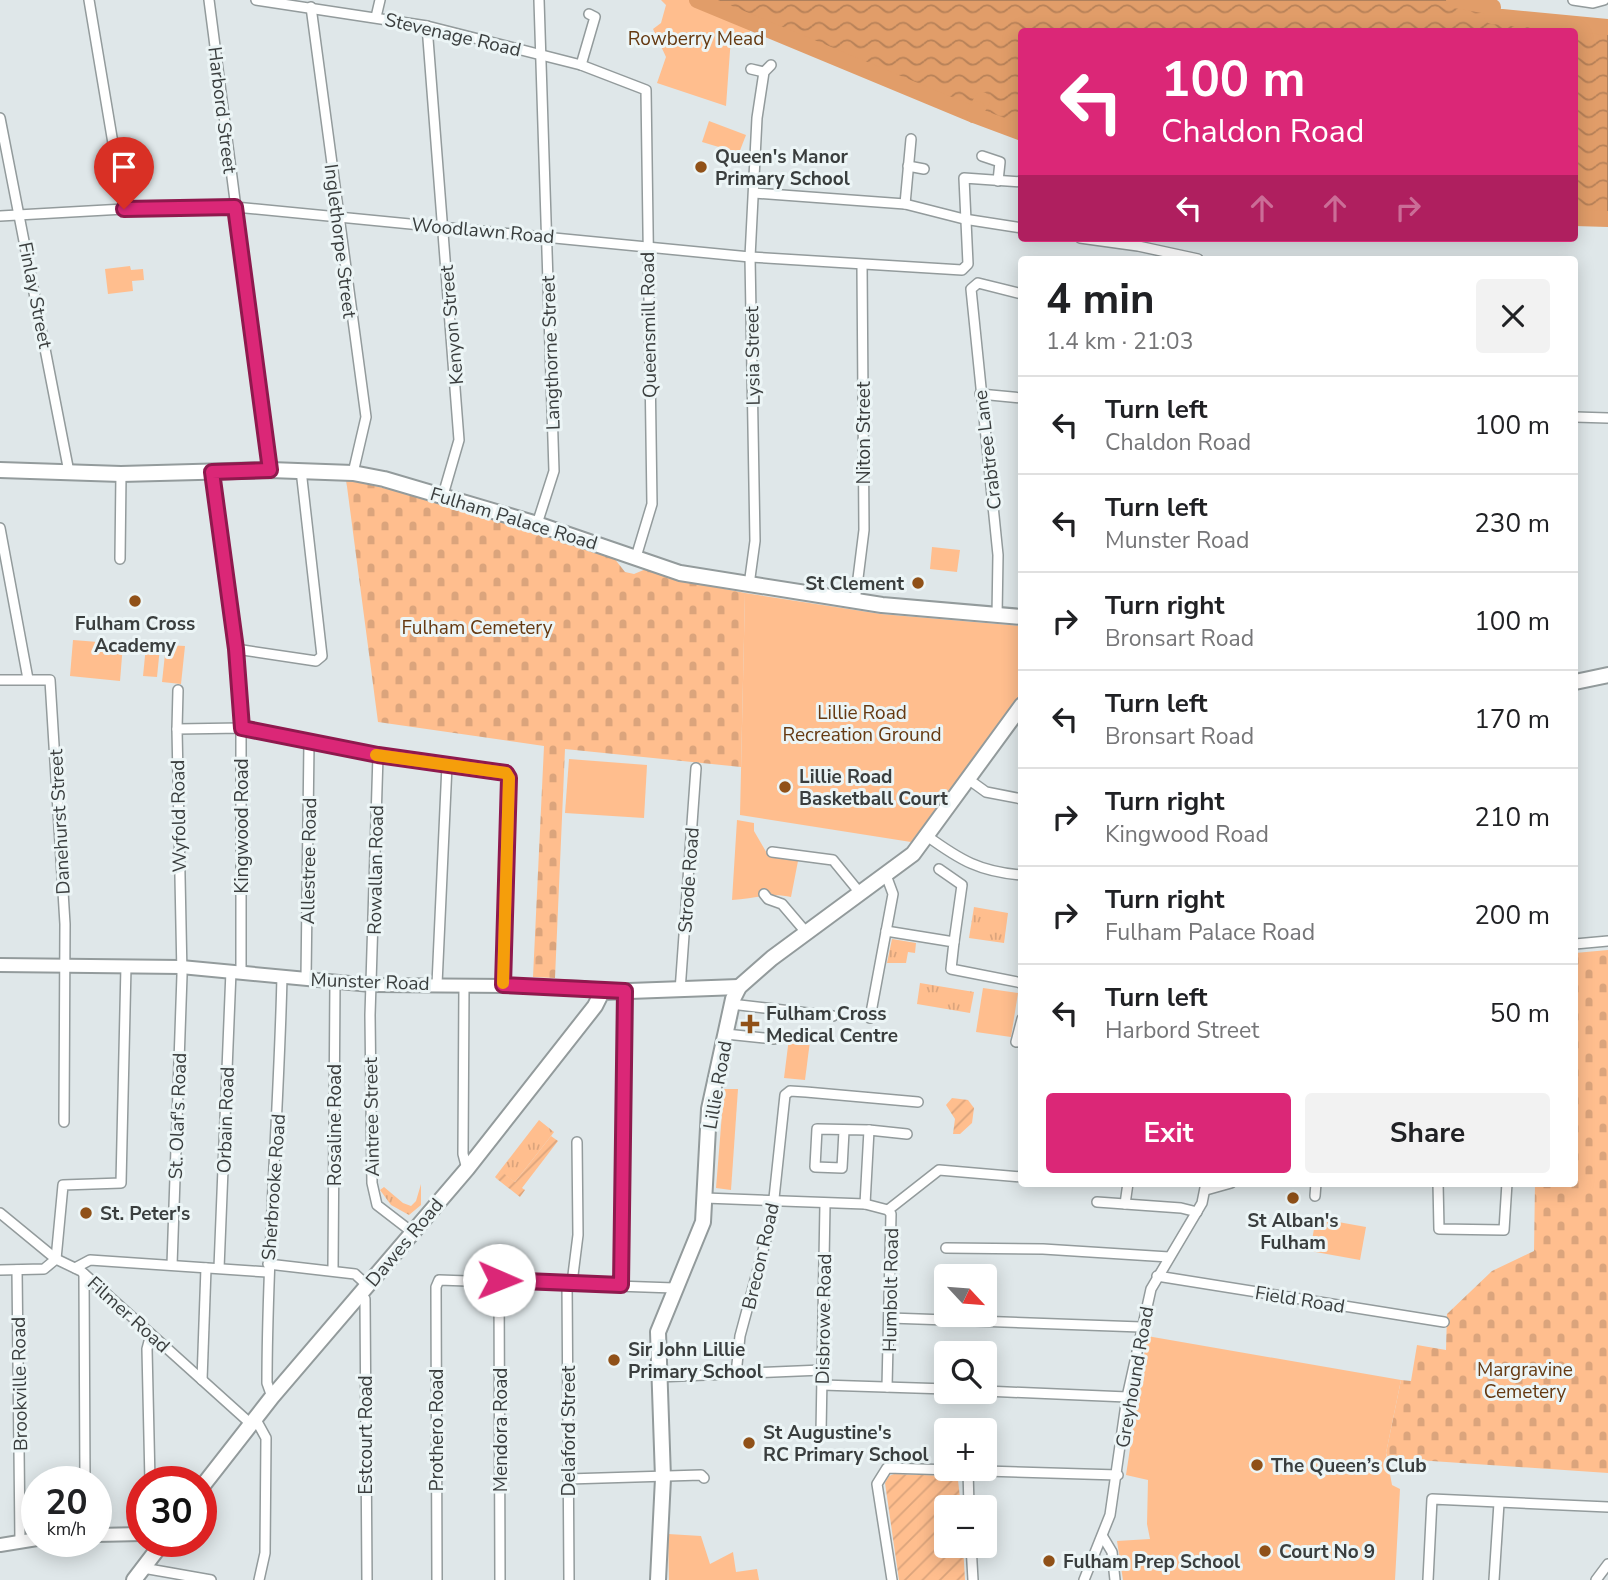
<!DOCTYPE html>
<meta charset="utf-8">
<style>
body{margin:0;font-family:"Nunito Sans",sans-serif;background:#f2f2f2;color:#202124;height:100vh;display:flex;flex-direction:column;font-size:26px;white-space:nowrap}
*{box-sizing:border-box;margin:0}
p{font-size:23px;color:#757577}
.icon{flex:none;width:38px;height:38px;fill:none;stroke:currentColor;stroke-width:2;stroke-linecap:round;stroke-linejoin:round}
.map{position:relative;flex:1;overflow:hidden}
.panel{position:absolute;left:1018px;top:256px;width:560px;height:931px;display:flex;flex-direction:column;background:#fff;border-radius:7px;box-shadow:0 4px 18px #0003}
.panel>*{flex:none}
.guide{position:absolute;left:1018px;top:28px;width:560px;height:214px;border-radius:7px;box-shadow:0 4px 18px #0003;background:#db2777;color:#fff;overflow:hidden}
.needle{width:46px;rotate:116deg}
.tools{position:absolute;left:934px;top:1264px;display:grid;gap:14px}
.tools a{display:grid;place-items:center;width:63px;height:63px;border-radius:7px;background:#fff;box-shadow:0 4px 18px #0003;font-size:35px}
.speed{position:absolute;left:21px;top:1466px;display:flex;gap:14px;font-size:35px;font-weight:700;text-align:center}
.speed>*{display:grid;place-content:center;width:91px;height:91px;border-radius:50%;background:#fff;box-shadow:0 4px 18px #0003;line-height:1}
.speed small{font-size:18px;font-weight:400}
.speed .limit{border:10px solid #d22;background:#fff;color:#111}
.pin{position:absolute;display:grid;place-items:center;width:60px;height:60px;color:#fff;margin:-72px -30px;border-radius:50% 50% 50% 0;rotate:-45deg;box-shadow:0 0 7px #0007}
.pin .icon{rotate:45deg}
.me{position:absolute;width:77px;margin:-38px;rotate:91deg;stroke-linejoin:round;filter:drop-shadow(0 0 5px #0008)}
.turn{display:flex;align-items:center;gap:24px;height:147px;padding:0 28px;font-size:32px}
.turn .icon{width:91px;height:91px;stroke-width:2.5}
.turn b{display:block;font-size:49px;line-height:60px}
.lanes{display:flex;align-items:center;height:66px;padding:0 28px;background:#0003;justify-content:center;gap:35px;direction:ltr}
.lanes .off{opacity:.35}
.round{display:grid;place-items:center;flex:none;width:74px;height:74px;border-radius:7px;background:#f2f2f2}
.summary{display:flex;align-items:center;justify-content:space-between;height:119px;padding:0 28px}
h1{font-size:42px;font-weight:700;line-height:52px}
.button{display:flex;gap:14px;margin-top:auto;padding:14px 28px}
.button a{flex:1;height:80px;border-radius:7px;background:#db2777;color:#fff;font-size:28px;font-weight:700;line-height:80px;text-align:center}
.button a+a{background:#f2f2f2;color:#202124}
ul{padding:0;list-style:none}
li{display:flex;align-items:center;gap:21px;height:98px;padding:0 28px;border-top:2px solid #e0e0e0}
li div{flex:1}
li b{display:block;font-size:26px}
li em{font-style:normal}
.map>svg:first-child{display:block}
</style>
<div class="map">
<svg width="1608" height="1580" viewBox="0 0 1608 1580">
<defs>
<pattern id="grass-tufts" width="24" height="20" patternUnits="userSpaceOnUse" patternTransform="scale(1.75)"><rect width="24" height="20" fill="#ffbe8e"/><path d="M3 7l-1-3M5 7V3M7 7l1-3M15 17l-1-3M17 17v-4M19 17l1-3" fill="none" stroke="#dba47c"/></pattern>
<pattern id="cemetery-stones" width="16" height="16" patternUnits="userSpaceOnUse" patternTransform="scale(1.75)"><rect width="16" height="16" fill="#ffbe8e"/><path d="M2 7V4a2 2 0 0 1 4 0v3zM10 15v-3a2 2 0 0 1 4 0v3z" fill="#dba47c"/></pattern>
<pattern id="garden-furrows" width="10" height="10" patternUnits="userSpaceOnUse" patternTransform="scale(1.75)"><rect width="10" height="10" fill="#ffbe8e"/><path d="M-1 1l2-2M0 10L10 0M9 11l2-2" fill="none" stroke="#dba47c"/></pattern>
<pattern id="water-waves" width="16" height="10" patternUnits="userSpaceOnUse" patternTransform="scale(1.75)"><rect width="16" height="10" fill="#e19d69"/><path d="M0 5q4-4 8 0t8 0" fill="none" stroke="#b78158"/></pattern>
</defs>
<rect width="100%" height="100%" fill="#dfe7e9"/>
<!-- grass -->
<g fill="url(#grass-tufts)">
<path d="M974,907L1008,913L1004,943L969,938Z"/>
<path d="M892,939L916,943L915,953L908,952L906,963H887Z"/>
<path d="M920,983L974,992L970,1013L917,1004Z"/>
<path d="M539,1120L554,1132L551,1136L515,1182L502,1173L497,1179L495,1177Z"/>
<path d="M421,1184V1205L409,1215L391,1205L380,1190L384,1187L403,1203L411,1206L416,1201Z"/>
</g>
<!-- cemetery -->
<g fill="url(#cemetery-stones)">
<path d="M346,479L433,500L541,533L614,558L625,572L634,574L646,569L681,580L745,593L741,767L565,749L555,978L533,977L544,746L378,722Z"/>
<path d="M1608,950V1473L1388,1458L1386,1453L1401,1380L1411,1381L1417,1345L1446,1350L1447,1314L1492,1271L1534,1251L1535,1183H1575V953Z"/>
</g>
<!-- park -->
<g fill="#ffbe8e">
<path d="M661,0H697L755,24L746,37H731L726,106L657,83L666,57L653,29L661,23L666,5Z"/>
<path d="M709,121L746,135L739,153L702,142Z"/>
<path d="M130,266L131,270L143,269L144,280L132,281L133,291L108,294L105,269Z"/>
<path d="M932,547L960,550L957,572L930,569Z"/>
<path d="M745,593L881,614L1022,626V692L911,842L740,815Z"/>
<path d="M73,640L123,644L120,681L70,676Z"/>
<path d="M166,645L185,646L181,684L162,682Z"/>
<path d="M146,646L160,647L157,677L143,676Z"/>
<path d="M569,759L647,765L644,818L565,813Z"/>
<path d="M737,820L754,823V831L769,857L798,861L791,897C770,892 754,899 732,900Z"/>
<path d="M983,988L1018,993L1011,1037L976,1032Z"/>
<path d="M789,1038L810,1041L805,1080L784,1078Z"/>
<path d="M724,1089H738L731,1190L716,1188Z"/>
<path d="M1316,1218L1366,1227L1360,1260L1310,1251Z"/>
<path d="M1147,1336L1401,1380L1386,1453L1392,1485L1400,1489L1395,1580H1123L1117,1541L1150,1539L1147,1524L1148,1480L1126,1475Z"/>
<path d="M668,1534L701,1536L710,1564L733,1552L736,1572L757,1569L759,1580H669Z"/>
</g>
<!-- garden -->
<g fill="url(#garden-furrows)">
<path d="M952,1098L968,1100L974,1108L972,1123L960,1134H953L955,1119L946,1105Z"/>
<path d="M551,1136L558,1141L522,1188L525,1190L520,1197L497,1179L502,1172L515,1182Z"/>
<path d="M894,1474L951,1476L958,1480L961,1507H947V1545H963L965,1580H899L885,1483L889,1476Z"/>
</g>
<!-- water -->
<path fill="url(#water-waves)" stroke="#af805c" stroke-width="2" d="M697,0H1454L1493,7V16L1608,27V219L1575,218V32H1022V133Z"/>
<g fill="none" stroke-linecap="round" stroke-linejoin="round">
<!-- river -->
<g stroke="#e19d69" stroke-width="16">
<path d="M697,0L974,115L982,100"/>
<path d="M1454,0L1493,7L1492,16L1608,27"/>
<path d="M977,109L974,115L1022,133"/>
<path d="M1575,218L1608,219"/>
</g>
<defs>
<g id="street">
<path d="M89,0L124,209"/>
<path d="M209,0L270,470"/>
<path d="M256,0L427,26L581,65L646,90L652,504L636,557"/>
<path d="M1573,0L1593,3L1604,0"/>
<path d="M311,7L366,417L353,473"/>
<path d="M376,17L380,0"/>
<path d="M427,26L459,440L443,495"/>
<path d="M581,65L595,17L589,14"/>
<path d="M751,69L764,72"/>
<path d="M0,118L69,472"/>
<path d="M982,156L1000,162L998,181"/>
<path d="M908,166L924,169"/>
<path d="M754,193L905,204L964,219L1022,228"/>
<path d="M905,204L911,139"/>
<path d="M0,216L124,209L235,207L750,257L962,270L968,264L964,178L1022,182"/>
<path d="M1080,238L1138,246L1198,259"/>
<path d="M980,394L1022,398"/>
<path d="M1575,417L1608,418"/>
<path d="M212,472L241,694V972"/>
<path d="M537,524L554,471L539,0"/>
<path d="M0,528L28,679"/>
<path d="M120,559L121,474"/>
<path d="M749,585L755,541L750,257L757,118L764,72L771,65"/>
<path d="M855,602L864,530L862,265"/>
<path d="M997,616L998,555L971,289L978,283L1022,294"/>
<path d="M236,649L316,661L322,656L301,470"/>
<path d="M0,680H50L65,924L64,1122"/>
<path d="M177,729L178,690"/>
<path d="M378,755L370,1015L372,1183L377,1205L412,1232"/>
<path d="M968,779L986,792L1022,799"/>
<path d="M927,836C960,860 980,872 1022,875"/>
<path d="M772,852L833,860L860,893"/>
<path d="M939,869L962,885L954,942"/>
<path d="M764,894L768,899L782,904L805,931"/>
<path d="M886,931L954,942L951,969L1022,983"/>
<path d="M1575,944L1608,941"/>
<path d="M306,979L309,743"/>
<path d="M437,984L447,765"/>
<path d="M464,985L463,1154L467,1169"/>
<path d="M680,991L696,768"/>
<path d="M731,1004L833,1016"/>
<path d="M870,1018L893,894L886,875"/>
<path d="M726,1034L774,1039"/>
<path d="M1016,1042L1022,1019"/>
<path d="M844,1131L842,1168L815,1167L817,1129L869,1130"/>
<path d="M1438,1183L1439,1229L1504,1230L1507,1183"/>
<path d="M1206,1190L1231,1183"/>
<path d="M1315,1196L1316,1183"/>
<path d="M705,1198L865,1204L888,1210L891,1214L887,1387"/>
<path d="M1097,1202L1181,1208L1197,1212"/>
<path d="M865,1204L869,1130L907,1134"/>
<path d="M1125,1204L1128,1183"/>
<path d="M888,1210L939,1170L1022,1177"/>
<path d="M0,1213L56,1259L81,1271L251,1424"/>
<path d="M946,1248L1043,1249L1169,1257"/>
<path d="M268,1264L355,1274L367,1285"/>
<path d="M172,1265L182,975L177,729L242,728L378,755L506,773L509,778L503,985"/>
<path d="M75,1268L90,1260L267,1272"/>
<path d="M219,1268L231,971"/>
<path d="M333,1269L335,982"/>
<path d="M0,1270L44,1269L56,1259L63,1185L121,1183L126,966"/>
<path d="M17,1270L20,1540"/>
<path d="M84,1274L85,1482"/>
<path d="M1157,1276L1444,1322"/>
<path d="M499,1280L500,1580"/>
<path d="M567,1282L569,1580"/>
<path d="M572,1283L578,1235L577,1142"/>
<path d="M621,1285L625,991"/>
<path d="M360,1293L365,1299L367,1580"/>
<path d="M890,1318L1141,1327"/>
<path d="M736,1374L740,1336L772,1217L785,1095L790,1091L806,1092L918,1102"/>
<path d="M658,1377L822,1370"/>
<path d="M202,1380L206,1268"/>
<path d="M822,1385L947,1389"/>
<path d="M985,1391L1127,1397"/>
<path d="M272,1397L267,1383C267,1247 279,1112 282,976"/>
<path d="M255,1418L266,1438L265,1553L259,1580"/>
<path d="M821,1433L825,1204"/>
<path d="M968,1470L969,1507"/>
<path d="M568,1479L701,1475L704,1478"/>
<path d="M150,1482L147,1349L151,1334"/>
<path d="M1103,1537L1112,1552L1115,1580"/>
<path d="M971,1545L973,1580"/>
<path d="M143,1568L211,1580"/>
<path d="M437,1580L436,1287L439,1280L674,1288"/>
<path d="M892,1580L877,1484L887,1468L1118,1475"/>
<path d="M1084,1580L1110,1515L1127,1397L1151,1289L1202,1203L1206,1183"/>
<path d="M1428,1580L1432,1499L1608,1507"/>
<path d="M1494,1580L1499,1503"/>
<path d="M1596,1580L1608,1564"/>
</g>
<g id="secondary">
<path d="M0,965L181,967L371,985L522,986L584,988L602,992"/>
<path d="M96,1535L142,1534"/>
<path d="M0,1545L37,1539"/>
</g>
<g id="primary">
<path d="M0,470L121,474L270,470L353,473L384,479L537,524L680,573L882,605L1022,617"/>
<path d="M1575,682L1608,675"/>
<path d="M201,1488L272,1397L467,1169L595,1006L602,992L739,987"/>
<path d="M134,1580L163,1542"/>
<path d="M658,1580L663,1478L658,1332L703,1222L709,1109L733,999L739,987L772,958L913,854L1022,705"/>
</g>
</defs>
<!-- street casing -->
<use href="#street" stroke="#939b9c" stroke-width="12"/>
<!-- secondary casing -->
<use href="#secondary" stroke="#939b9c" stroke-width="16"/>
<!-- primary casing -->
<use href="#primary" stroke="#939b9c" stroke-width="18"/>
<!-- street -->
<use href="#street" stroke="#fff" stroke-width="9"/>
<!-- secondary -->
<use href="#secondary" stroke="#fff" stroke-width="12"/>
<!-- primary -->
<use href="#primary" stroke="#fff" stroke-width="14"/>
</g>
<g fill="none" stroke-linecap="round" stroke-linejoin="round">
<defs>
<path id="route" d="M124,209L235,207L270,470L212,472L236,649L242,728L378,755L506,773L509,778L503,985L625,991L621,1285L499,1280"/>
</defs>
<!-- route casing -->
<use href="#route" stroke="#8e194d" stroke-width="18"/>
<!-- route -->
<use href="#route" stroke="#db2777" stroke-width="12"/>
<!-- slow -->
<path stroke="#f59e0b" stroke-width="12" d="M376,755L506,773L509,778L503,983"/>
</g>
<!-- markers -->
<g fill="#905118" stroke="#ecf5f6" stroke-width="2.5">
<circle cx="701" cy="167" r="7"/>
<circle cx="918" cy="583" r="7"/>
<circle cx="135" cy="601" r="7"/>
<circle cx="785" cy="787" r="7"/>
<path d="M746.5 1013.5h7v7h7v7h-7v7h-7v-7h-7v-7h7z"/>
<circle cx="1293" cy="1198" r="7"/>
<circle cx="86" cy="1213" r="7"/>
<circle cx="614" cy="1360" r="7"/>
<circle cx="749" cy="1443" r="7"/>
<circle cx="1257" cy="1465" r="7"/>
<circle cx="1265" cy="1551" r="7"/>
<circle cx="1049" cy="1561" r="7"/>
</g>
<g text-anchor="middle" stroke-width="6" stroke-linejoin="round" paint-order="stroke">
<!-- street labels -->
<g font-size="19" fill="#3a3e3e" stroke="#ecf5f6">
<text transform="translate(453 34) rotate(13)" y="7">Stevenage Road</text>
<text transform="translate(223 110) rotate(83)" y="7">Harbord Street</text>
<text transform="translate(483 230) rotate(5)" y="7">Woodlawn Road</text>
<text transform="translate(341 241) rotate(83)" y="7">Inglethorpe Street</text>
<text transform="translate(36 295) rotate(79)" y="7">Finlay Street</text>
<text transform="translate(451 325) rotate(-95)" y="7">Kenyon Street</text>
<text transform="translate(648 325) rotate(-91)" y="7">Queensmill Road</text>
<text transform="translate(550 353) rotate(-92)" y="7">Langthorne Street</text>
<text transform="translate(752 356) rotate(-91)" y="7">Lysia Street</text>
<text transform="translate(863 433) rotate(-90)" y="7">Niton Street</text>
<text transform="translate(987 450) rotate(-97)" y="7">Crabtree Lane</text>
<text transform="translate(514 518) rotate(17)" y="7">Fulham Palace Road</text>
<text transform="translate(178 816) rotate(-91)" y="7">Wyfold Road</text>
<text transform="translate(59 822) rotate(-93)" y="7">Danehurst Street</text>
<text transform="translate(241 826) rotate(-90)" y="7">Kingwood Road</text>
<text transform="translate(308 861) rotate(-89)" y="7">Allestree Road</text>
<text transform="translate(375 870) rotate(-89)" y="7">Rowallan Road</text>
<text transform="translate(688 880) rotate(-86)" y="7">Strode Road</text>
<text transform="translate(370 981) rotate(2)" y="7">Munster Road</text>
<text transform="translate(717 1085) rotate(-80)" y="7">Lillie Road</text>
<text transform="translate(177 1116) rotate(-88)" y="7">St. Olaf's Road</text>
<text transform="translate(371 1117) rotate(-91)" y="7">Aintree Street</text>
<text transform="translate(225 1120) rotate(-88)" y="7">Orbain Road</text>
<text transform="translate(334 1125) rotate(-90)" y="7">Rosaline Road</text>
<text transform="translate(273 1187) rotate(-86)" y="7">Sherbrooke Road</text>
<text transform="translate(404 1242) rotate(-50)" y="7">Dawes Road</text>
<text transform="translate(760 1256) rotate(-77)" y="7">Brecon Road</text>
<text transform="translate(890 1290) rotate(-89)" y="7">Humbolt Road</text>
<text transform="translate(1300 1299) rotate(9)" y="7">Field Road</text>
<text transform="translate(129 1314) rotate(42)" y="7">Filmer Road</text>
<text transform="translate(823 1319) rotate(-89)" y="7">Disbrowe Road</text>
<text transform="translate(1134 1377) rotate(-80)" y="7">Greyhound Road</text>
<text transform="translate(19 1384) rotate(-91)" y="7">Brookville Road</text>
<text transform="translate(436 1430) rotate(-90)" y="7">Prothero Road</text>
<text transform="translate(500 1430) rotate(-90)" y="7">Mendora Road</text>
<text transform="translate(568 1431) rotate(-90)" y="7">Delaford Street</text>
<text transform="translate(365 1435) rotate(-90)" y="7">Estcourt Road</text>
</g>
<!-- park labels -->
<g font-size="19" fill="#653911" stroke="#ecf5f6">
<text x="696" y="45">Rowberry Mead</text>
<text x="477" y="634">Fulham Cemetery</text>
<text x="862" y="719">Lillie Road<tspan x="862" dy="22">Recreation Ground</tspan></text>
<text x="1525" y="1376">Margravine<tspan x="1525" dy="22">Cemetery</tspan></text>
</g>
<!-- poi labels -->
<g font-size="19" font-weight="bold" fill="#3a3e3e" stroke="#ecf5f6" text-anchor="start">
<text x="715" y="163">Queen's Manor<tspan x="715" dy="22">Primary School</tspan></text>
<text x="904" y="590" text-anchor="end">St Clement</text>
<text x="135" y="630" text-anchor="middle">Fulham Cross<tspan x="135" dy="22">Academy</tspan></text>
<text x="799" y="783">Lillie Road<tspan x="799" dy="22">Basketball Court</tspan></text>
<text x="766" y="1020">Fulham Cross<tspan x="766" dy="22">Medical Centre</tspan></text>
<text x="100" y="1220">St. Peter's</text>
<text x="1293" y="1227" text-anchor="middle">St Alban's<tspan x="1293" dy="22">Fulham</tspan></text>
<text x="628" y="1356">Sir John Lillie<tspan x="628" dy="22">Primary School</tspan></text>
<text x="763" y="1439">St Augustine's<tspan x="763" dy="22">RC Primary School</tspan></text>
<text x="1271" y="1472">The Queen’s Club</text>
<text x="1279" y="1558">Court No 9</text>
<text x="1063" y="1568">Fulham Prep School</text>
</g>
</g>
</svg>
<div class="tools">
<a><svg class="needle" viewBox="-14 -14 28 28"><path d="M0-13l5 13h-10z" fill="#e53935"/><path d="M0 13l5-13h-10z" fill="#757577"/></svg></a>
<a><svg class="icon" aria-label="search" viewBox="0 0 24 24"><circle cx="10" cy="10" r="6"/><path d="M15 15l6 6"/></svg></a>
<a>+</a>
<a>−</a>
</div>
<div class="speed"><div>20<small>km/h</small></div><div class="limit">30</div></div>
<div class="pin" style="left:124px;top:209px;background:#d93025"><svg class="icon" aria-label="arrive" viewBox="0 0 24 24"><path d="M6 21V4h12l-3 4 3 4H6"/></svg></div>
<svg class="me" style="left:499px;top:1280px" viewBox="-20 -20 40 40"><circle r="19" fill="#fff"/><path d="M0-13L10 11 0 6-10 11z" fill="#db2777"/></svg>
<div class="guide">
<div class="turn"><svg class="icon" aria-label="left" viewBox="0 0 24 24"><path d="M17 20v-9H6M10 6l-5 5 5 5"/></svg><div><b>100 m</b>Chaldon Road</div></div>
<div class="lanes"><svg class="icon" aria-label="left" viewBox="0 0 24 24"><path d="M17 20v-9H6M10 6l-5 5 5 5"/></svg><svg class="icon off" aria-label="ahead" viewBox="0 0 24 24"><path d="M12 20V5M6 11l6-6 6 6"/></svg><svg class="icon off" aria-label="ahead" viewBox="0 0 24 24"><path d="M12 20V5M6 11l6-6 6 6"/></svg><svg class="icon off" aria-label="right" viewBox="0 0 24 24"><path d="M7 20v-9h11M14 6l5 5-5 5"/></svg></div>
</div>
<section class="panel">
<div class="summary"><div><h1>4 min</h1><p>1.4 km · 21:03</p></div><a class="round"><svg class="icon" aria-label="close" viewBox="0 0 24 24"><path d="M6 6l12 12M18 6L6 18"/></svg></a></div>
<ul>
<li><svg class="icon" aria-label="left" viewBox="0 0 24 24"><path d="M17 20v-9H6M10 6l-5 5 5 5"/></svg><div><b>Turn left</b><p>Chaldon Road</p></div><em>100 m</em></li>
<li><svg class="icon" aria-label="left" viewBox="0 0 24 24"><path d="M17 20v-9H6M10 6l-5 5 5 5"/></svg><div><b>Turn left</b><p>Munster Road</p></div><em>230 m</em></li>
<li><svg class="icon" aria-label="right" viewBox="0 0 24 24"><path d="M7 20v-9h11M14 6l5 5-5 5"/></svg><div><b>Turn right</b><p>Bronsart Road</p></div><em>100 m</em></li>
<li><svg class="icon" aria-label="left" viewBox="0 0 24 24"><path d="M17 20v-9H6M10 6l-5 5 5 5"/></svg><div><b>Turn left</b><p>Bronsart Road</p></div><em>170 m</em></li>
<li><svg class="icon" aria-label="right" viewBox="0 0 24 24"><path d="M7 20v-9h11M14 6l5 5-5 5"/></svg><div><b>Turn right</b><p>Kingwood Road</p></div><em>210 m</em></li>
<li><svg class="icon" aria-label="right" viewBox="0 0 24 24"><path d="M7 20v-9h11M14 6l5 5-5 5"/></svg><div><b>Turn right</b><p>Fulham Palace Road</p></div><em>200 m</em></li>
<li><svg class="icon" aria-label="left" viewBox="0 0 24 24"><path d="M17 20v-9H6M10 6l-5 5 5 5"/></svg><div><b>Turn left</b><p>Harbord Street</p></div><em>50 m</em></li>
</ul>
<div class="button"><a>Exit</a><a>Share</a></div>
</section>
</div>
